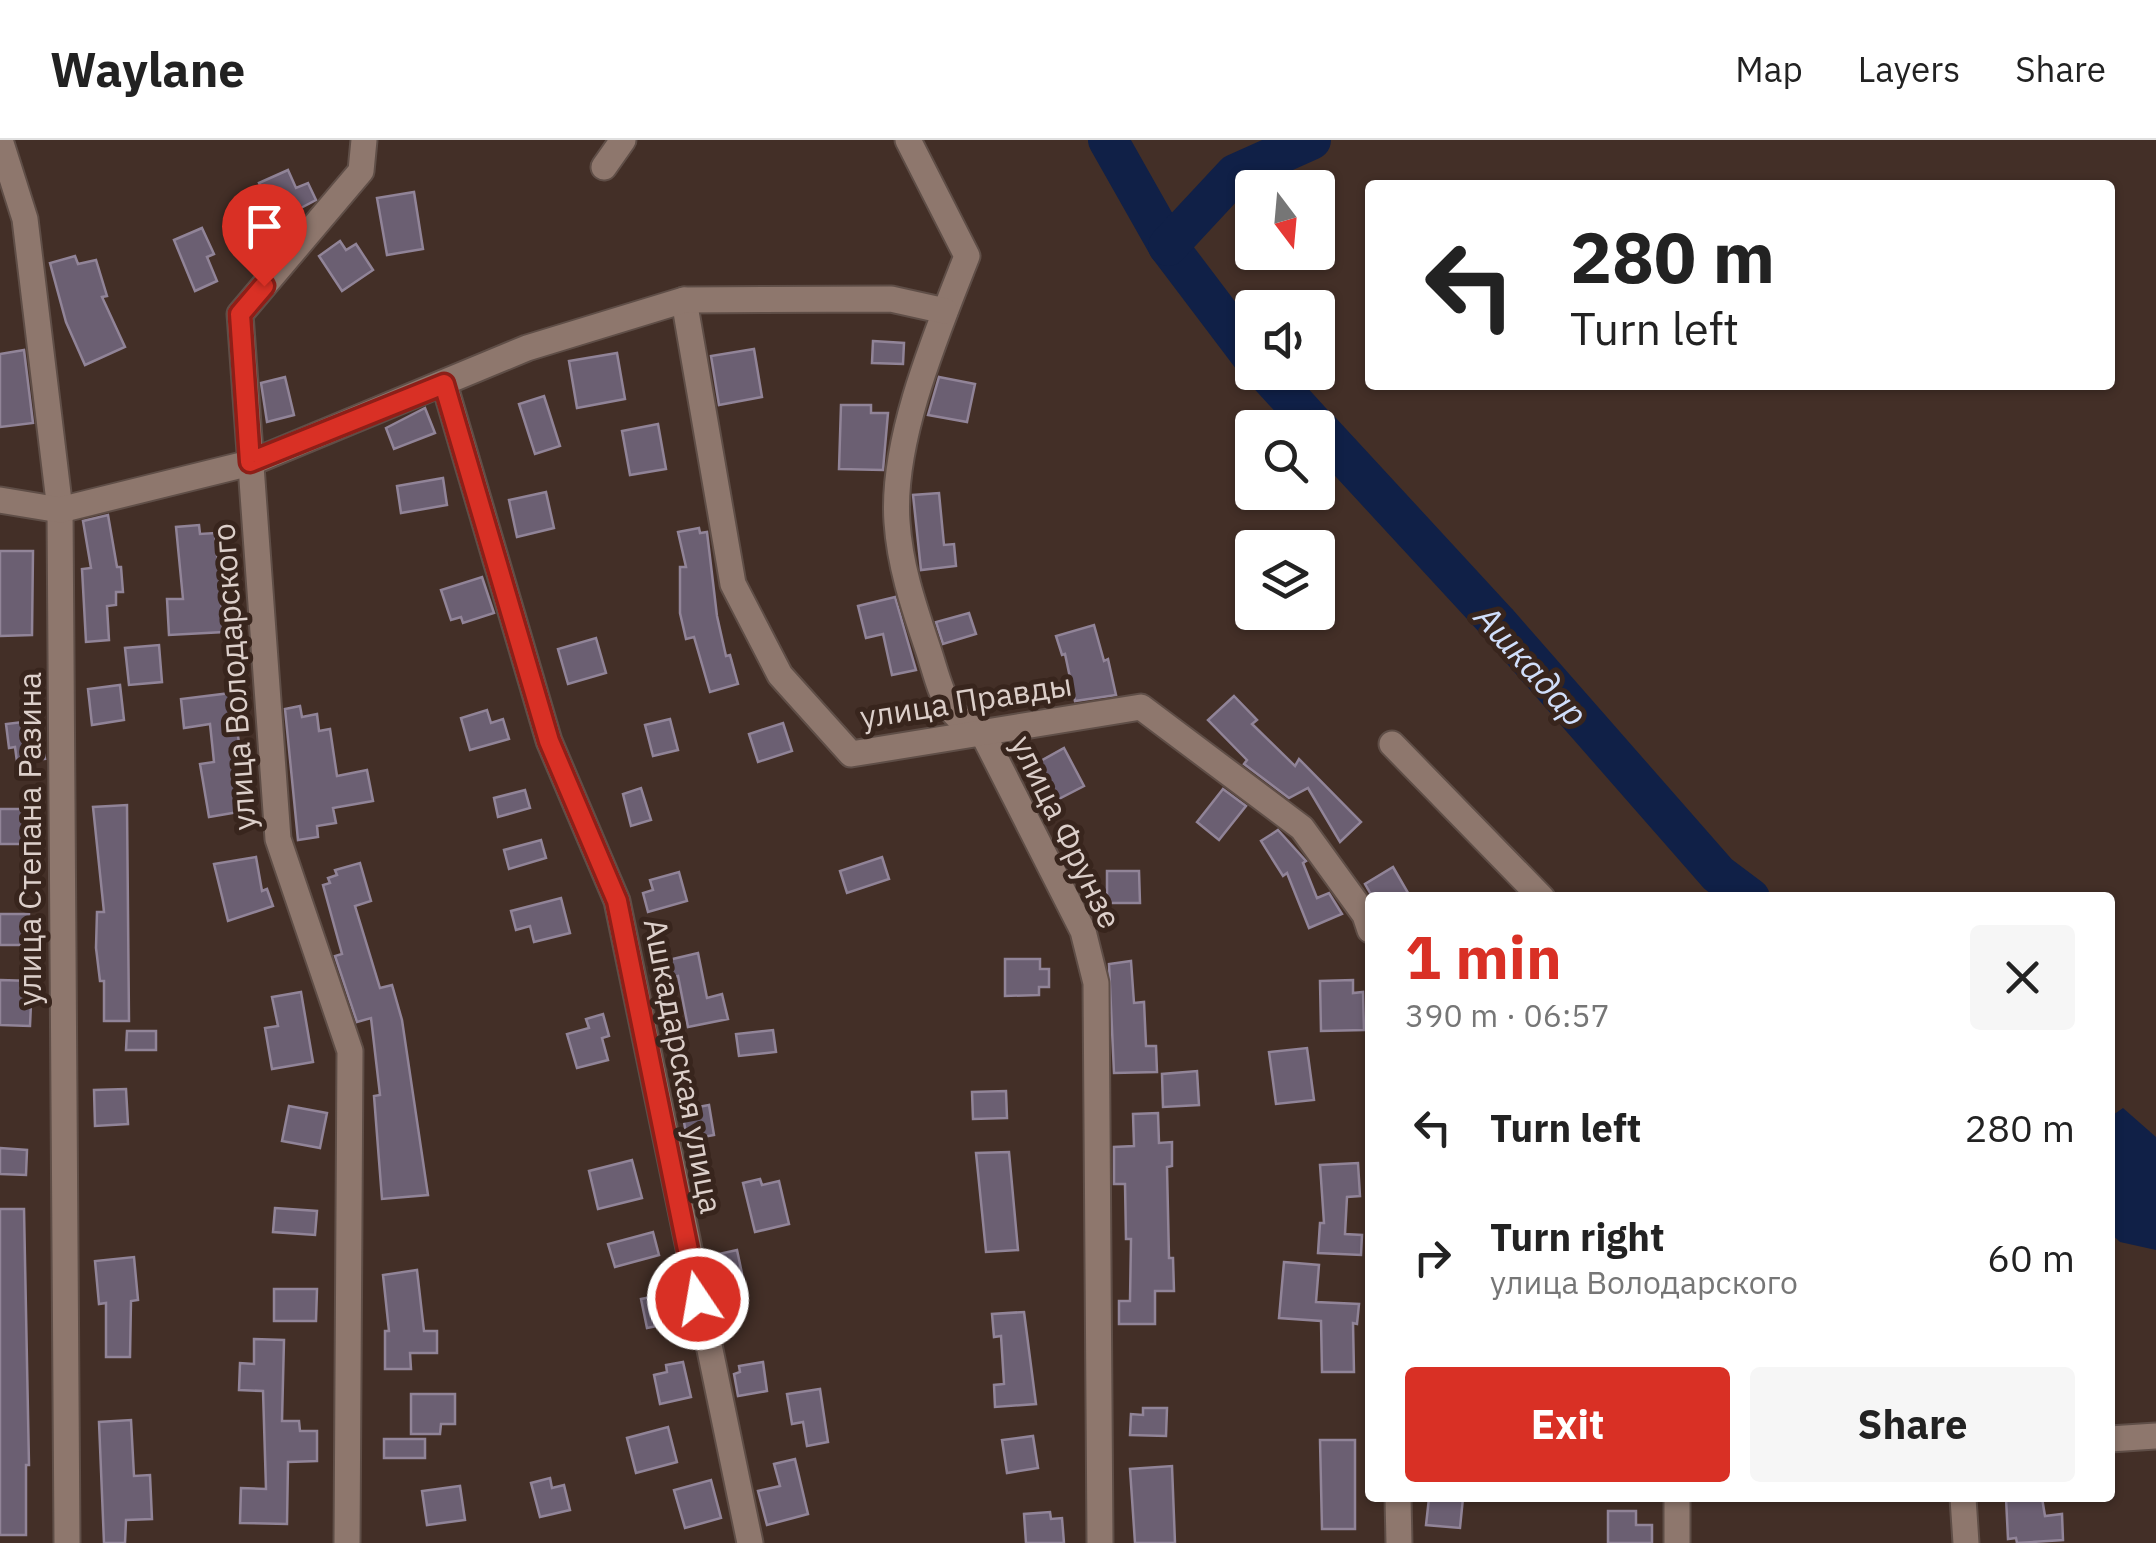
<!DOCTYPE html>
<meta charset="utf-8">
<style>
body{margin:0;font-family:"IBM Plex Sans",sans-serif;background:#f6f6f6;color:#222;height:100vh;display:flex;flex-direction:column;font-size:38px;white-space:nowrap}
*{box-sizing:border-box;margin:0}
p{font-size:32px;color:#767676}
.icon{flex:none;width:55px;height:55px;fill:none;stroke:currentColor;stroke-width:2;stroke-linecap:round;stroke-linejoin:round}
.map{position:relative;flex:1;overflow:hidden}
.side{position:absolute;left:1365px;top:752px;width:750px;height:610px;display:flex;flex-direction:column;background:#fff;border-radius:10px;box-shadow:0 2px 8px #0004}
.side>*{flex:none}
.hud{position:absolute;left:1365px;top:40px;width:750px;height:210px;border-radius:10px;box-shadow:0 2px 8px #0004;background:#fff;color:#222;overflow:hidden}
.needle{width:65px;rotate:164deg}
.controls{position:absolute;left:1235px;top:30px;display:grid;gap:20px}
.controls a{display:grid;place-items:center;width:100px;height:100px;border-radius:10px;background:#fff;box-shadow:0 2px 8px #0004;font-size:50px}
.pin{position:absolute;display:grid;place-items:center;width:85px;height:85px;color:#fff;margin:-102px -42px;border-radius:50% 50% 50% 0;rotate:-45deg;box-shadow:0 0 10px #0007}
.pin .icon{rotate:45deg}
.me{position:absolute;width:110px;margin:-55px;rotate:348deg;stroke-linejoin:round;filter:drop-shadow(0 0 8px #0008)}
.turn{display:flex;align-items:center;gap:35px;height:210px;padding:0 40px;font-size:45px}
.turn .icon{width:130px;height:130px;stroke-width:2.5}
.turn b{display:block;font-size:70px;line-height:85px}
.round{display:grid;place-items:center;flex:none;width:105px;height:105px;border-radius:10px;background:#f6f6f6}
.headline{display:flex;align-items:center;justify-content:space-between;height:170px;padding:0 40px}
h1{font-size:60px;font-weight:700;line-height:75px;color:#d93025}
.button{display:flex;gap:20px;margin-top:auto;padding:20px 40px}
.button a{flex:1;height:115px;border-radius:10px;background:#d93025;color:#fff;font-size:40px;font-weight:700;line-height:115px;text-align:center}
.button a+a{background:#f6f6f6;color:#222}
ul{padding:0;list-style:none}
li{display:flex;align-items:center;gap:30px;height:130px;padding:0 40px}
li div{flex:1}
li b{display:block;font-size:38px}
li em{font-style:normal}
header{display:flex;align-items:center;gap:60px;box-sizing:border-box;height:140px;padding:0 50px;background:#fff;border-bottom:2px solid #e0e0e0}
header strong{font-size:48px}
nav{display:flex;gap:55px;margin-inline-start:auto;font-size:35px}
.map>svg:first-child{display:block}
</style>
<header>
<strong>Waylane</strong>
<nav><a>Map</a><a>Layers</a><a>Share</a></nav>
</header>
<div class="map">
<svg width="2156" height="1403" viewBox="0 0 2156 1403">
<rect width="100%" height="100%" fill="#432f27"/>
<!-- water -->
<path fill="#102047" d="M2123,968L2156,997V1110L2120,1102L2110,1093V977Z"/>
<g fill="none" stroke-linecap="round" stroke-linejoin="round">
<!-- river -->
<g stroke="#102047" stroke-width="40">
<path d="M1108,0L1168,106L1252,217"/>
<path d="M1168,106L1235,34L1311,0"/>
<path d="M1266,232L1317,288"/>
<path d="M1318,288L1497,482L1718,734L1750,758"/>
</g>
</g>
<!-- building -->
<g fill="#6b5f72" stroke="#918498" stroke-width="2.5">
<path d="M288,30L296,48L308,43L316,60L276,81L259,43Z"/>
<path d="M414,52L423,109L387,115L377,58Z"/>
<path d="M202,88L214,114L207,117L217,141L195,151L174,100Z"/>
<path d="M340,101L346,110L356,104L373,130L342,151L319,116Z"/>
<path d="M75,116L78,124L96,120L107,156L102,157L125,207L85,225L66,182L50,123Z"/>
<path d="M873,201L904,203L903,224L872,223Z"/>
<path d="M754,209L762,257L719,265L711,216Z"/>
<path d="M24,210L33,283L0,287V214Z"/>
<path d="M617,213L625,259L577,268L569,221Z"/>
<path d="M285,237L294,275L267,282L261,243Z"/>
<path d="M939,237L975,244L967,282L928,275Z"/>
<path d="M544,256L560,306L535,314L519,264Z"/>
<path d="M841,265H871V273H888L883,330L839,329Z"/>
<path d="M425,268L435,293L394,309L386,288Z"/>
<path d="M658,284L666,329L630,335L622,291Z"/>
<path d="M443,338L447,365L401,373L397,346Z"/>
<path d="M546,352L554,388L517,397L509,360Z"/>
<path d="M939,353L944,405L954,404L956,426L921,430L913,355Z"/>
<path d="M108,375L117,427H121L123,452H116V465L107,466L109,500L86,502L82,429L91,428L83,381Z"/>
<path d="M199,385L200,394L215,393L224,492L169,495L167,459H183L176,387Z"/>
<path d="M699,388L700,393L707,392L717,476L726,516L730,515L738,544L710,552L694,497L686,499L680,473V427H686L678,392Z"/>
<path d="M0,411H33L32,495L0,496Z"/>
<path d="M482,437L494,473L463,483L461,477L451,480L441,450Z"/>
<path d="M895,457L916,530L892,535L883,494L866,498L858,466Z"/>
<path d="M969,473L976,494L943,504L936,482Z"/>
<path d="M1094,485L1104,521L1108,519L1116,555L1075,561L1065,514L1062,515L1056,496Z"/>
<path d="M596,498L606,533L568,544L558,509Z"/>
<path d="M159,505L162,542L129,545L125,508Z"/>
<path d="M120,545L124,580L92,585L88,549Z"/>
<path d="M231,553L250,670L209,677L200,624L214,622L210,584L184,588L181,559Z"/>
<path d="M1234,556L1257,580L1252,584L1295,626L1299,619L1361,682L1340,702L1308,648L1289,658L1244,624L1247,620L1208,580Z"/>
<path d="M300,566L302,577L317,574L319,591L330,589L337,636L367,630L373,661L333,668L336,683L317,686L318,697L298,700L285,569Z"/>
<path d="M487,570L491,583L503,579L509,599L470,610L461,578Z"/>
<path d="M670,579L678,610L653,616L645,585Z"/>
<path d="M40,580L45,619L17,622L15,607L9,608L6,584Z"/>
<path d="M783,583L792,611L758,622L749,594Z"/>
<path d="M1064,608L1084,646L1045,666L1028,635L1040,628L1037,623Z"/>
<path d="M641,648L651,680L631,686L623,654Z"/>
<path d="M1223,649L1246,666L1219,700L1197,682Z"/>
<path d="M525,650L530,668L498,677L494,658Z"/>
<path d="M127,665L129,881H104V841H100L96,808L97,772H104L93,667Z"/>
<path d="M0,669H32L33,704H0Z"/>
<path d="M1278,690L1306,721L1303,723L1317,758L1329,753L1342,774L1309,788L1287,733L1283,736L1261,701Z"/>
<path d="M541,700L546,718L509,729L504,710Z"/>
<path d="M256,717L262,751L267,749L273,766L228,781L214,724Z"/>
<path d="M882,717L889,739L847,753L840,731Z"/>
<path d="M360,723L371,761L355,766L380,848L392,845L402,880L428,1055L382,1059L374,956L380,955L371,878L357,882L335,816L342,814L323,745L330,743L328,738L337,735L335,730Z"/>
<path d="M1393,727L1411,758H1373L1365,744Z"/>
<path d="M1107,731H1139L1140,763H1107Z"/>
<path d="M679,732L687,761L648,772L643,753L653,750L650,740Z"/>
<path d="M561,758L570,793L534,802L530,786L516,790L511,771Z"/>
<path d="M0,774H29L28,805H0Z"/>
<path d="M698,813L707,858L722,854L728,879L688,887L678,836L664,839L660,822Z"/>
<path d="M1005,819H1040V829H1049V847H1039V855L1005,856Z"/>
<path d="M1131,821L1134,863L1144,862L1146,906H1156L1157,932L1114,933L1109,824Z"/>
<path d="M0,840L32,841L30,886L0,885Z"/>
<path d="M1353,840V853L1363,852L1364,890L1321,891L1320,841Z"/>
<path d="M301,852L313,922L272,929L265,888L278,886L272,857Z"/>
<path d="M603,874L609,896L602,898L608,920L577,928L567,894L589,888L586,879Z"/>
<path d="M773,890L776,912L739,916L736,894Z"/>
<path d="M127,891H156V910H126Z"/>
<path d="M1307,908L1314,960L1276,964L1269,912Z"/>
<path d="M1197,931L1199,965L1163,967L1162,934Z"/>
<path d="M126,949L128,984L95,986L94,950Z"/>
<path d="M1006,951L1007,978L973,979L972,952Z"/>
<path d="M709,965L714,995L687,1000L682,970Z"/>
<path d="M289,966L327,973L320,1008L282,1001Z"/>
<path d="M1158,973L1159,1003L1172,1002V1026L1167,1027L1169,1118H1173L1174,1151H1155V1184H1119V1161H1130L1131,1099H1126L1125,1044H1114V1007L1134,1006L1133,974Z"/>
<path d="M0,1008L27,1010L26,1035L0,1034Z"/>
<path d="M1009,1012L1018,1110L986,1112L976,1013Z"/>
<path d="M632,1020L642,1058L598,1069L589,1031Z"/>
<path d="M1358,1023L1360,1056L1347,1057L1345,1094L1362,1095L1361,1115L1318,1113L1320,1083H1324L1320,1025Z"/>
<path d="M760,1039L762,1045L779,1041L789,1084L755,1092L743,1043Z"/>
<path d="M275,1068L317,1071L315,1095L273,1092Z"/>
<path d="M0,1069H24L29,1325H26V1395H0Z"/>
<path d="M653,1092L659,1115L615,1127L608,1104Z"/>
<path d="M737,1110L744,1143L716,1149L710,1116Z"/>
<path d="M134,1117L138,1160L131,1161L130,1217H106V1163L99,1164L95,1121Z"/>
<path d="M1284,1122L1319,1125L1316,1162L1359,1164L1357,1184L1353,1183L1354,1232H1322L1321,1181L1279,1178Z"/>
<path d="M417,1130L424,1191H437V1213H410L411,1229H385V1191H389L383,1135Z"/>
<path d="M274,1149H317L316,1181H274Z"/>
<path d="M666,1154L672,1183L647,1188L641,1159Z"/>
<path d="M1024,1172L1036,1264L995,1267L994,1245L1004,1244L1001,1196L994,1197L992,1174Z"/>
<path d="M254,1199L284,1200L282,1281H299L300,1291H317V1321L288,1322L287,1384L240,1383L241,1348L266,1349L263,1251L239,1250L240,1223L254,1224Z"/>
<path d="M683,1222L691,1257L660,1264L654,1235L667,1232L666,1225Z"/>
<path d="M763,1222L767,1251L738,1256L734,1234L740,1232L739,1226Z"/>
<path d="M820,1249L828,1302L807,1306L803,1282L792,1284L787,1254Z"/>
<path d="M411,1254H455V1284H441L440,1294H411Z"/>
<path d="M1143,1268H1167L1166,1296L1130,1295L1131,1274L1143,1275Z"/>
<path d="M131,1280L134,1336L150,1335L152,1379L126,1380L125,1403H104L99,1282Z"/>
<path d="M668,1287L677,1322L636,1333L627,1298Z"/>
<path d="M1033,1296L1038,1328L1007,1333L1002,1300Z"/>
<rect x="384" y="1299" width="41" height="19"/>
<path d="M1320,1300H1355V1389H1322Z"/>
<path d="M795,1319L808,1374L767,1385L758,1351L780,1346L774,1324Z"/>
<path d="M1172,1326L1175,1403H1135L1130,1329Z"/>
<path d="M550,1338L552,1348L564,1345L570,1370L540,1377L531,1343Z"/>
<path d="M711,1340L721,1378L685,1388L674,1350Z"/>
<path d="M460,1346L465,1380L427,1385L422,1351Z"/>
<path d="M1429,1358H1463L1460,1388L1426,1385Z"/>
<path d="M2006,1358H2042L2045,1376L2062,1374L2063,1400L2017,1403L2016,1398L2008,1399Z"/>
<path d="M1608,1371H1636V1385H1652V1403H1608Z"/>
<path d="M1050,1372L1051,1379L1062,1378L1064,1403H1026L1024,1374Z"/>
</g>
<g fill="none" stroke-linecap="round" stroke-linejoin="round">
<defs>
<g id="minor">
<path d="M0,0L25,79L60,370L67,1403"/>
<path d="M908,0L967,116C937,192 891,300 897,382C900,427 914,467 928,509C941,548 943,576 983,594L1083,791L1096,843L1100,1403"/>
<path d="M604,27L623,0"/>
<path d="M684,160L733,444L780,535L851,614L1141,567L1302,688L1365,775L1370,790"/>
<path d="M444,243L549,601L617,761L750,1403"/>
<path d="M0,360L60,370L250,323L527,208L684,160L891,159L945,171"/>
<path d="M1392,604L1542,758"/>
<path d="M2110,1299L2156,1296"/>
<path d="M1398,1358L1399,1403"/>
<path d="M1677,1358V1403"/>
<path d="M1963,1358L1966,1403"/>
<path d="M347,1403L350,911L278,699L240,174L361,31L364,0"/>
</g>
</defs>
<!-- minor casing -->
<use href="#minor" stroke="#5f4e47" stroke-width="29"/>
<!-- minor -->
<use href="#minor" stroke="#8e776d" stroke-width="25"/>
</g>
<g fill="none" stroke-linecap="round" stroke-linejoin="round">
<defs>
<path id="route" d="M264,146L240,174L250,322L444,244L549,601L617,761L698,1159"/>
</defs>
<!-- route casing -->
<use href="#route" stroke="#8d1f18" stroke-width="25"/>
<!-- route -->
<use href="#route" stroke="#d93025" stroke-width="18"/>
</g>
<g text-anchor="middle" stroke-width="10" stroke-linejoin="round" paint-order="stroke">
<!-- street labels -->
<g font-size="32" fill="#dccfca" stroke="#38251d">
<text transform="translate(234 537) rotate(-94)" y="11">улица Володарского</text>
<text transform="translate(966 561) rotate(-9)" y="11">улица Правды</text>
<text transform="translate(1066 692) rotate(64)" y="11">улица Фрунзе</text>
<text transform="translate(30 699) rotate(-90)" y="11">улица Степана Разина</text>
<text transform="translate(683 926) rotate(79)" y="11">Ашкадарская улица</text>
</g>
<!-- water labels -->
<g font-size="35" font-style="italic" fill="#d0defb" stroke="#38251d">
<text transform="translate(1531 526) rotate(48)" y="12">Ашкадар</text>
</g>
</g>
</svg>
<div class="controls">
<a><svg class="needle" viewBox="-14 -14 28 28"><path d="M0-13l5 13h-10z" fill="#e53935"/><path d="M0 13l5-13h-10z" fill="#767676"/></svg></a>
<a><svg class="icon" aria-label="sound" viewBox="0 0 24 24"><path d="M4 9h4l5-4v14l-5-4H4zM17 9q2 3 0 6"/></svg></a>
<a><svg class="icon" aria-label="search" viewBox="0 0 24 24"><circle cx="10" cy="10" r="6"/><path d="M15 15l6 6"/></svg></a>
<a><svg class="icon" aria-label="layers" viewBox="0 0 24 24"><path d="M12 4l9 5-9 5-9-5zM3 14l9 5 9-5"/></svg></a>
</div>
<div class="pin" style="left:264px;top:146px;background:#d93025"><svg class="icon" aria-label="arrive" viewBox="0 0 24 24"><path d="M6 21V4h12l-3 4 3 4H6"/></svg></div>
<svg class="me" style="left:698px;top:1159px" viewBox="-20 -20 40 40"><circle r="17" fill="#d93025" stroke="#fff" stroke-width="3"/><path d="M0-11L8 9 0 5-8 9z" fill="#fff"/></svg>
<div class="hud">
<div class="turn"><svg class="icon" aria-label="left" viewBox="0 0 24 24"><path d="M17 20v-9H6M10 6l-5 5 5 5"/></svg><div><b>280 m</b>Turn left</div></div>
</div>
<section class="side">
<div class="headline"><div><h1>1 min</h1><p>390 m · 06:57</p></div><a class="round"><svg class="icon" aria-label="close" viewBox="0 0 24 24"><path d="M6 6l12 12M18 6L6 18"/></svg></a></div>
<ul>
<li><svg class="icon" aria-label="left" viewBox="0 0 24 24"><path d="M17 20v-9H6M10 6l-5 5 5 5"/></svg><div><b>Turn left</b></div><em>280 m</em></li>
<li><svg class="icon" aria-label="right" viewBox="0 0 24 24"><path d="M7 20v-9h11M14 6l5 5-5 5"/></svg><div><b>Turn right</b><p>улица Володарского</p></div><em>60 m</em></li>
</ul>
<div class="button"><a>Exit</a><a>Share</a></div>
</section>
</div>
